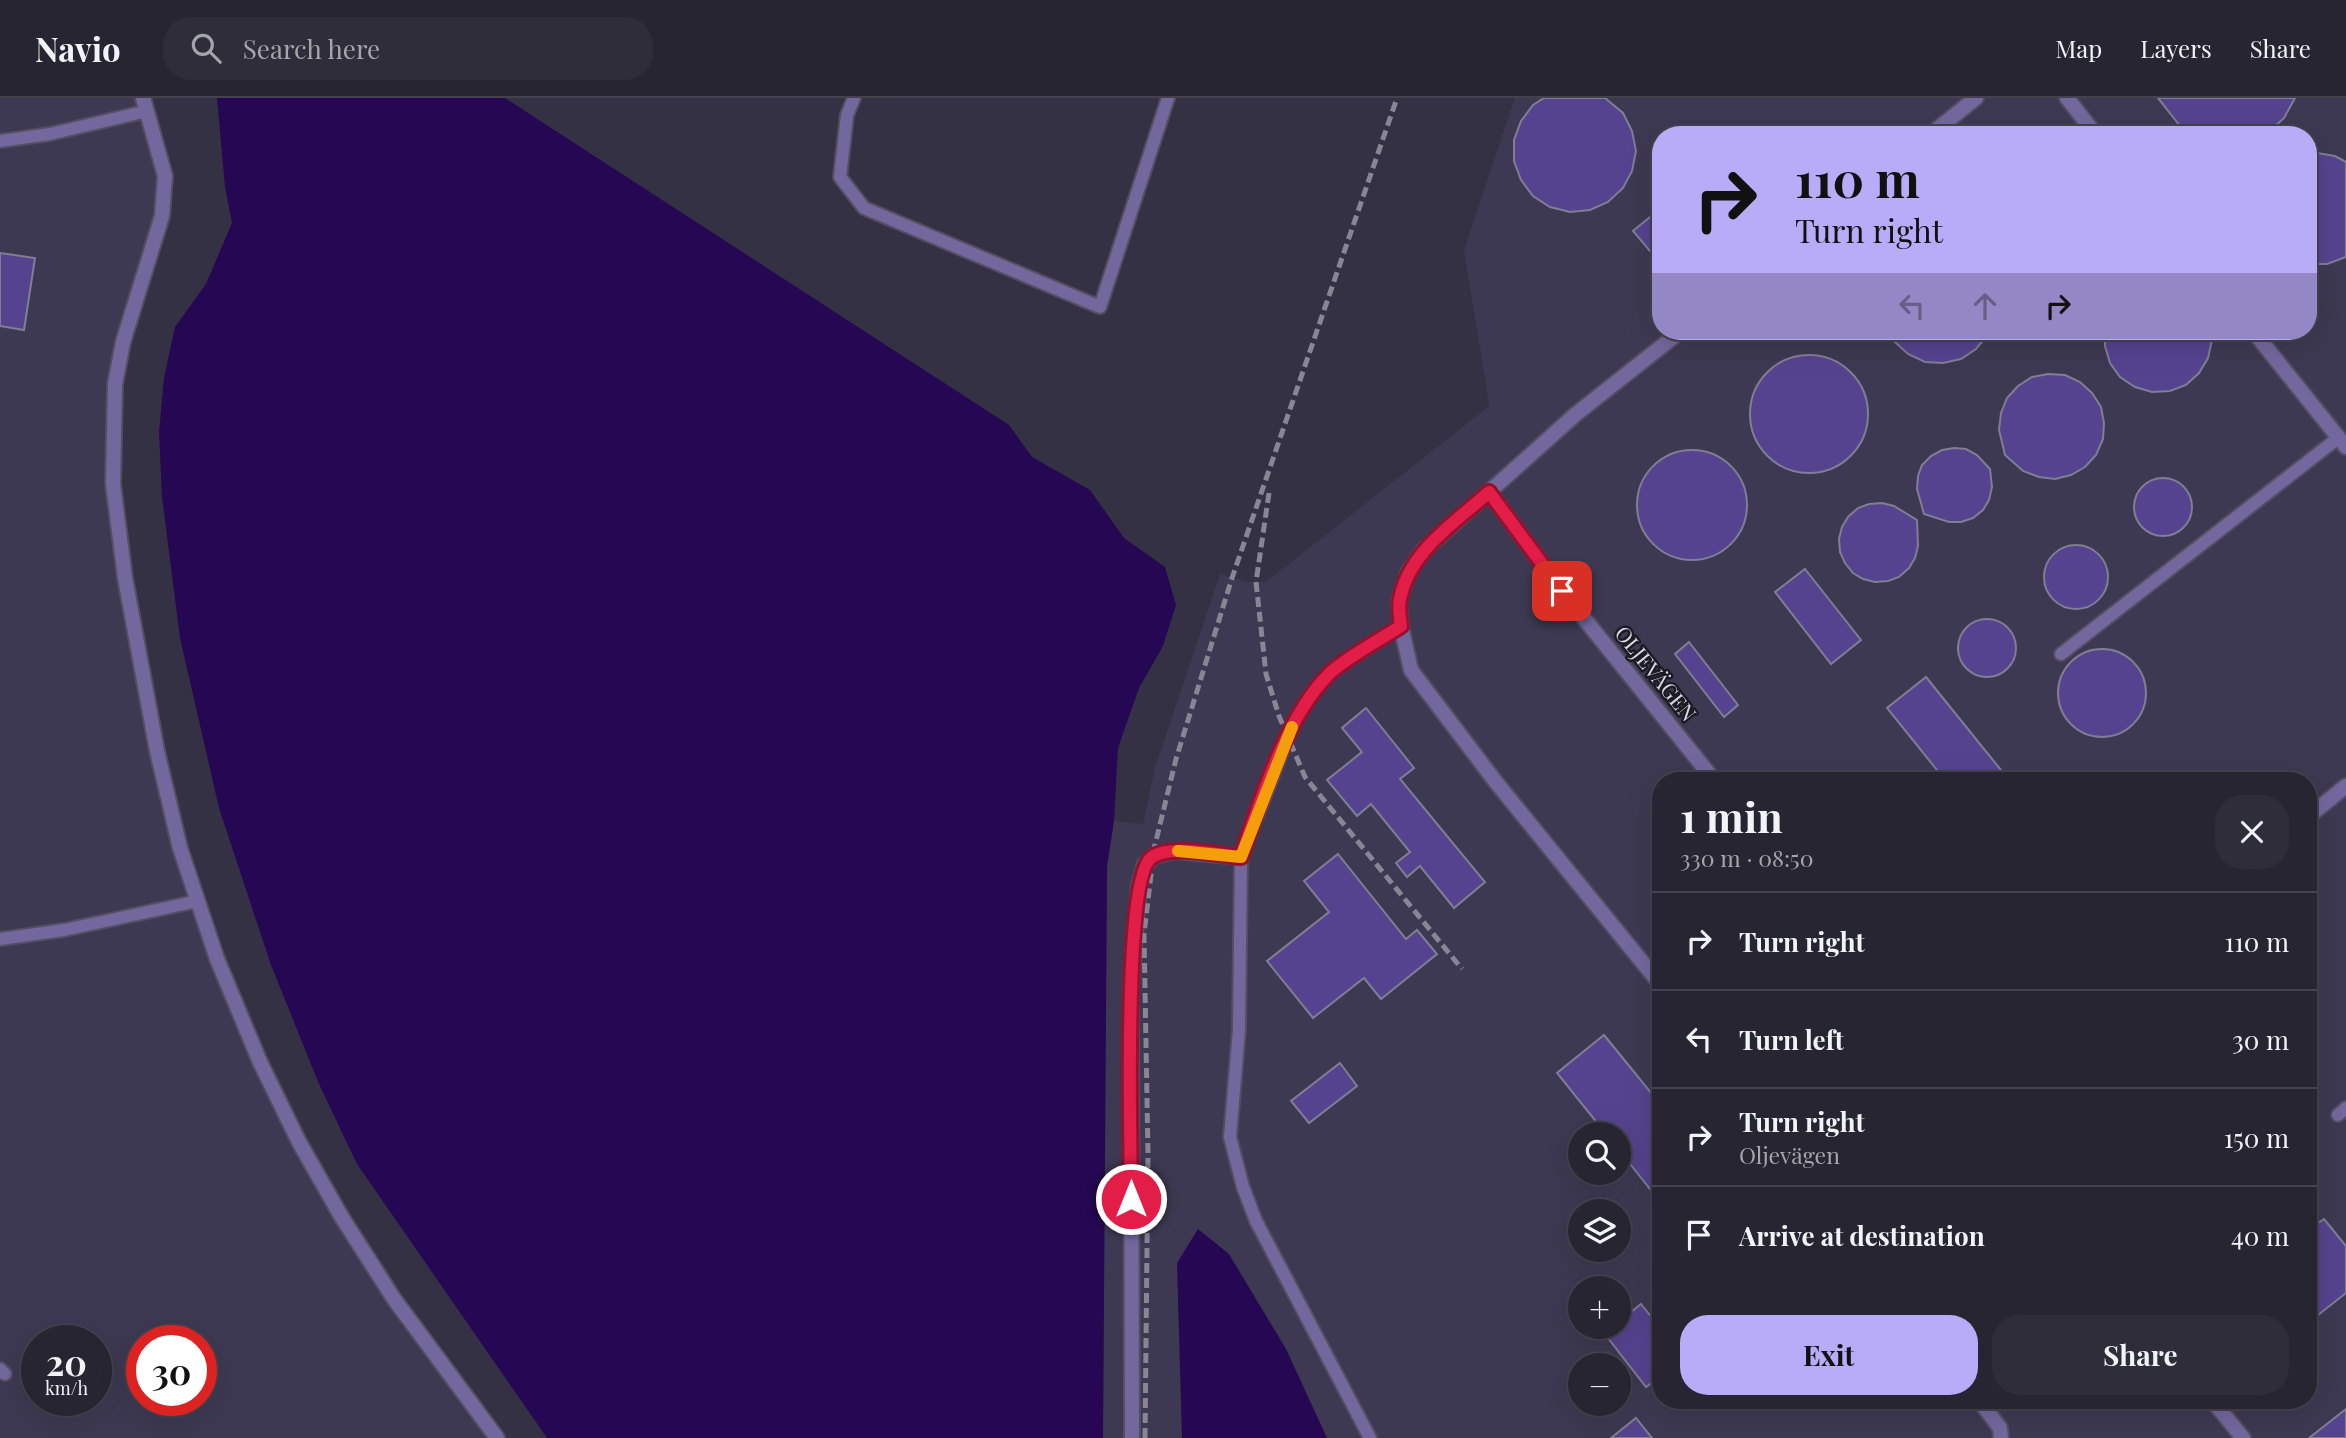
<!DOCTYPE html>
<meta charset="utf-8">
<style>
body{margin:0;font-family:"Playfair Display",serif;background:#302d3b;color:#f1f3f6;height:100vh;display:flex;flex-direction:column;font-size:26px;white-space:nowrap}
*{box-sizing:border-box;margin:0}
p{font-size:23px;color:#a5a5ac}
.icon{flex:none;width:38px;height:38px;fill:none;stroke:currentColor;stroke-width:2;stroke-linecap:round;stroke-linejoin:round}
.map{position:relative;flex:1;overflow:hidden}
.drawer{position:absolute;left:1652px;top:674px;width:665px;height:637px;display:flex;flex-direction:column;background:#282533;border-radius:28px;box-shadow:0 7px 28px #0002,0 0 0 2px #44424e}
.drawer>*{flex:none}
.top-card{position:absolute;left:1652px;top:28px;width:665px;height:214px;border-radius:28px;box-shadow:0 7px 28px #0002,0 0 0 2px #44424e;background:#b8abf7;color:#111;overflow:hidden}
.controls{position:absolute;left:1568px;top:1024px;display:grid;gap:14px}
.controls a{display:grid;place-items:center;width:63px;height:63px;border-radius:50%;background:#282533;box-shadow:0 7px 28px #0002,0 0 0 2px #44424e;font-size:35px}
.speed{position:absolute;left:21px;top:1227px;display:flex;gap:14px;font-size:35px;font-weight:700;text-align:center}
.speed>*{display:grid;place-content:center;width:91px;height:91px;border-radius:50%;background:#282533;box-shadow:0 7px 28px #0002,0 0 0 2px #44424e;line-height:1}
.speed small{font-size:18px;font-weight:400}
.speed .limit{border:10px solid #d22;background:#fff;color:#111}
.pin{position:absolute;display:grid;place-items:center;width:60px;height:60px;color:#fff;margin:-30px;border-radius:14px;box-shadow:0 4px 10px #0006}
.me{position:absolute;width:77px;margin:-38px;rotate:0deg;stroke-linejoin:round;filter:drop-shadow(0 0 5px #0008)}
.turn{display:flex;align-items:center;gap:24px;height:147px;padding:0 28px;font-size:32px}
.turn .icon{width:91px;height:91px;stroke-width:2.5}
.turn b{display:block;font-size:49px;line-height:60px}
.lanes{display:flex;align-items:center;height:66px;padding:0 28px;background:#0003;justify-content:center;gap:35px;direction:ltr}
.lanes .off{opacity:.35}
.round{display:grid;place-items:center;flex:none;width:74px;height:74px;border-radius:28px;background:#302d3b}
.headline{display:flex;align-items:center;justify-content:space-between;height:119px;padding:0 28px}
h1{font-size:42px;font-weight:700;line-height:52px}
.primary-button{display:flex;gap:14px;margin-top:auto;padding:14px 28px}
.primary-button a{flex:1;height:80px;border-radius:28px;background:#b8abf7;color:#111;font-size:28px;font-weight:700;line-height:80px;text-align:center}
.primary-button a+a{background:#302d3b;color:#f1f3f6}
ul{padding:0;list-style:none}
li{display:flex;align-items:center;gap:21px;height:98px;padding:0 28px;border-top:2px solid #44424e}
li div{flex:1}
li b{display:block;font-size:26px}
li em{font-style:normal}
header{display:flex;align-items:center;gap:42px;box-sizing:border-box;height:98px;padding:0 35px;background:#282533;border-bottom:2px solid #44424e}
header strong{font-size:33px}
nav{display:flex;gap:38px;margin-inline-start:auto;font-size:24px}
.search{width:490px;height:63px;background:#302d3b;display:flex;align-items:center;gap:18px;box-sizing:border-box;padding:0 24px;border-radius:28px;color:#a5a5ac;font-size:26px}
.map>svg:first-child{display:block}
</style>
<header>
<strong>Navio</strong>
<div class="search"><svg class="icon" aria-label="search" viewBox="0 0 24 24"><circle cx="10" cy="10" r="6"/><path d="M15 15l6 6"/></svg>Search here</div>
<nav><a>Map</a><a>Layers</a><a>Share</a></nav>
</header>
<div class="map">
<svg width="2346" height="1340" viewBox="0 0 2346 1340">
<rect width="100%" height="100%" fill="#353144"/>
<!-- built -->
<g fill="#3d3952" fill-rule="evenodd">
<path d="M0,0H143L165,78L123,244L113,386L157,653L217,861L341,1118L497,1340H0ZM37,1242H96V1302H37ZM142,1242H201V1302H142Z"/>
<path d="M1515,0H2346V1340H1103L1107,768L1114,723L1143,726L1155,670L1220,476L1247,484H1266L1488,309L1489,305L1464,152ZM1661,37H2308V233H1661ZM1661,682H2308V1302H1661ZM1580,1036H1619V1074H1580ZM1580,1113H1619V1152H1580ZM1580,1190H1619V1228H1580ZM1580,1267H1619V1306H1580Z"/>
</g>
<!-- water -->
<g fill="#250753">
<path d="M217,0H505L1009,327L1032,359L1090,392L1124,440L1165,469L1176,507L1163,548L1139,590L1118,650L1114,723L1107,768L1103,1340H547L357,1066L319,986L271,867L219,710L180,540L162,399L159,334L164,280L175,229L206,186L232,125L225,89Z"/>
<path d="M1198,1131L1229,1156L1286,1251L1327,1340H1182L1177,1165Z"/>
</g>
<!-- building -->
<g fill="#55438f" stroke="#817d93" stroke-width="2">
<path d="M1544,0H1605L1623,15L1632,33L1636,53L1632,73L1623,90L1608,104L1590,112L1570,114L1550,109L1533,98L1521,82L1514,63V42L1521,23L1533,7Z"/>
<path d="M2158,0H2295L2284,20L2265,37H2193L2180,28Z"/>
<path d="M2317,55L2335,58L2346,64V159L2327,166H2308V57Z"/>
<path d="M1661,110V166L1633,133Z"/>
<path d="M0,155L35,160L24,232L0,228Z"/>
<path d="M1883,233H1991L1976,251L1961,261L1943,265L1925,264L1908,256Z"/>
<path d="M2105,233H2210L2212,242L2208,260L2199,275L2186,287L2170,293L2152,294L2135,289L2120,279L2110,265L2105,248Z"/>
<circle cx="1809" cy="316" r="59"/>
<path d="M2048,276L2065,277L2080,284L2092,295L2101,309L2104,325L2103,341L2096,357L2085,369L2071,377L2055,381L2039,379L2023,373L2005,357L1999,332L2001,315L2007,300L2018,288L2032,279Z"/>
<path d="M1954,350L1966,351L1977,357L1990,371L1992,389L1989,402L1983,412L1973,420L1961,424H1949L1924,416L1917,391L1918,378L1922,367L1931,358L1942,352Z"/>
<circle cx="1692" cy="407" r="55"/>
<circle cx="2163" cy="409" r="29"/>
<path d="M1882,405L1894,408L1917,422L1918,448L1915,460L1909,470L1899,479L1888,483L1875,484L1863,481L1853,475L1845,465L1840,454L1839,441L1842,429L1848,419L1858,410L1869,406Z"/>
<circle cx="2076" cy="479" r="32"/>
<path d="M1805,471L1861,542L1831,566L1775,494Z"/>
<circle cx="1987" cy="550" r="29"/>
<path d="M1689,544L1738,607L1724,619L1675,556Z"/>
<circle cx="2102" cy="595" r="44"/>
<path d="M1926,579L2009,682H1945L1887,610Z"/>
<path d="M1366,610L1414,670L1400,681L1485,784L1454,810L1420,768L1407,779L1396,765L1410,754L1371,706L1357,718L1327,682L1362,654L1342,630Z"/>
<path d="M1338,756L1406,841L1417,832L1437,856L1381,901L1364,880L1313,920L1267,863L1329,814L1304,783Z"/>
<path d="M1604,937L1661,1007V1105L1619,1052V1036H1606L1557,975Z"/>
<path d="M1340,965L1357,988L1309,1025L1291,1003Z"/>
<path d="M2324,1121L2346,1148V1195L2308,1225V1132Z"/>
<path d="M1641,1206L1661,1231V1278L1646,1289L1604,1235L1612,1228H1619V1224Z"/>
<path d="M2346,1311V1340H2309Z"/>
<path d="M1636,1320L1652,1340H1611Z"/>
</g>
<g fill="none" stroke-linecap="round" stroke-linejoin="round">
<defs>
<g id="lane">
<path d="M854,0L847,17L840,79L864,110L1100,209L1168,0"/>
<path d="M0,43L50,36L147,13"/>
<path d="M2061,556L2338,340"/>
<path d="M0,841L64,832L198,803"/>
<path d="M2338,1017L2346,1010"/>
<path d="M0,1271L5,1276"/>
<path d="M1370,1340L1256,1123L1243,1089L1230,1039L1239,932L1241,759L1288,638L1304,607L1330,574L1401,528"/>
</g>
<g id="street">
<path d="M143,0L165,78L162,118L123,244L115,286L113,386L125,480L157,653L180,750L217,861L260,964L299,1044L341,1118L394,1201L497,1340"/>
<path d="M2067,0L2096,37"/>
<path d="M1930,37L1976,0"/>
<path d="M2253,233L2346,349"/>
<path d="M1489,394L1562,493L1714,682"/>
<path d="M2308,719L2346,688"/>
<path d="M1661,887L1495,683L1411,572L1401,528L1399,503L1408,475L1423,453L1576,316L1681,233"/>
<path d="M1979,1302L2000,1330L2001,1340"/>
<path d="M2212,1302L2243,1340"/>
<path d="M1132,1340L1131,889L1139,787L1145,766L1154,758L1175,753L1241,759"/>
</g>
</defs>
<!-- lane casing -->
<use href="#lane" stroke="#534f61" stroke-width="16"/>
<!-- street casing -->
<use href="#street" stroke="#534f61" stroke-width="18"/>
<!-- lane -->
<use href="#lane" stroke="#72689d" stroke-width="12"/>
<!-- street -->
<use href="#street" stroke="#72689d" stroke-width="14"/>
<!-- rail -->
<g stroke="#888595" stroke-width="5" stroke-dasharray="10 5" stroke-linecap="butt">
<path d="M1269,395L1256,484L1266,576L1279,618L1305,679L1462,871"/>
<path d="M1145,1340L1148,1055L1144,836L1154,751L1176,661L1232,480L1397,0"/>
</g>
</g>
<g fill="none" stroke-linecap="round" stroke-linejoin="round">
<defs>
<path id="route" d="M1131,1101C1131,1053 1122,779 1152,759C1172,746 1218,757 1241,759C1261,701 1286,619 1329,576C1344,561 1381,541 1401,528C1400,520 1398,509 1400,501C1409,453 1455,425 1489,394L1562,493"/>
</defs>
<!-- route casing -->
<use href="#route" stroke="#92132f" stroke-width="18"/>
<!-- route -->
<use href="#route" stroke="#e11d48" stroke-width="12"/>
<!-- slow -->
<path stroke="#f59e0b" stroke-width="12" d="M1178,753L1241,759L1292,629"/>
</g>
<g text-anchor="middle" stroke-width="5" stroke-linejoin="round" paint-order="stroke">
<!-- street labels -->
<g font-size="21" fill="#dad8e4" stroke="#1c1b23">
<text transform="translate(1655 576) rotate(51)" y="7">OLJEVÄGEN</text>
</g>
</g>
</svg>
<div class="controls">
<a><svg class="icon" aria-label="search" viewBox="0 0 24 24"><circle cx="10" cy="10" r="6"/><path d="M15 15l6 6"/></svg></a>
<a><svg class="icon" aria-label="layers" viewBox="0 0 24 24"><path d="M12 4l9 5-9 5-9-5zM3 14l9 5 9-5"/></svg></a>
<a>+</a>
<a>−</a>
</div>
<div class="speed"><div>20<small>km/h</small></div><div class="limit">30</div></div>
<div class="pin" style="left:1562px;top:493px;background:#d93025"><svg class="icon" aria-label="arrive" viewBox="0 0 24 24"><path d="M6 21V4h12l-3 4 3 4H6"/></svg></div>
<svg class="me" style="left:1131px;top:1101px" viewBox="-20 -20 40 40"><circle r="17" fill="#e11d48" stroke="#fff" stroke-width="3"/><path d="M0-11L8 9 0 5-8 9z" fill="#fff"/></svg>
<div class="top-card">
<div class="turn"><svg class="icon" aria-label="right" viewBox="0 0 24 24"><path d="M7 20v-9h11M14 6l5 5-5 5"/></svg><div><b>110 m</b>Turn right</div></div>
<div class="lanes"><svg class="icon off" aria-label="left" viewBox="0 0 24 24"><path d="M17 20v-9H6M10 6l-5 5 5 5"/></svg><svg class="icon off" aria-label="ahead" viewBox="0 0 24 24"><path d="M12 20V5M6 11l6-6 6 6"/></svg><svg class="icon" aria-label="right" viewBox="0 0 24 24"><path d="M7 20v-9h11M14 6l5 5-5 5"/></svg></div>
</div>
<section class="drawer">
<div class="headline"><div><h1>1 min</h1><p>330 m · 08:50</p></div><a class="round"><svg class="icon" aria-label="close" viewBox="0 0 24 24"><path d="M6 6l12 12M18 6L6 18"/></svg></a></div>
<ul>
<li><svg class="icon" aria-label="right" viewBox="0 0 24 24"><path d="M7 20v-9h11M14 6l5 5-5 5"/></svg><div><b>Turn right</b></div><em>110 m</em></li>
<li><svg class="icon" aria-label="left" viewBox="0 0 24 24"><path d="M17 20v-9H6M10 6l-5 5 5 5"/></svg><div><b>Turn left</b></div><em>30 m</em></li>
<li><svg class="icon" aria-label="right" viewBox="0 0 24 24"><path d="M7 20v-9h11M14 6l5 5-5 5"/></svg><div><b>Turn right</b><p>Oljevägen</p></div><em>150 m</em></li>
<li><svg class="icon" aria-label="arrive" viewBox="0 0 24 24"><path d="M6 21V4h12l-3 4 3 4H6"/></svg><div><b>Arrive at destination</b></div><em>40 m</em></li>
</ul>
<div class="primary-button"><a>Exit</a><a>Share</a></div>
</section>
</div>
